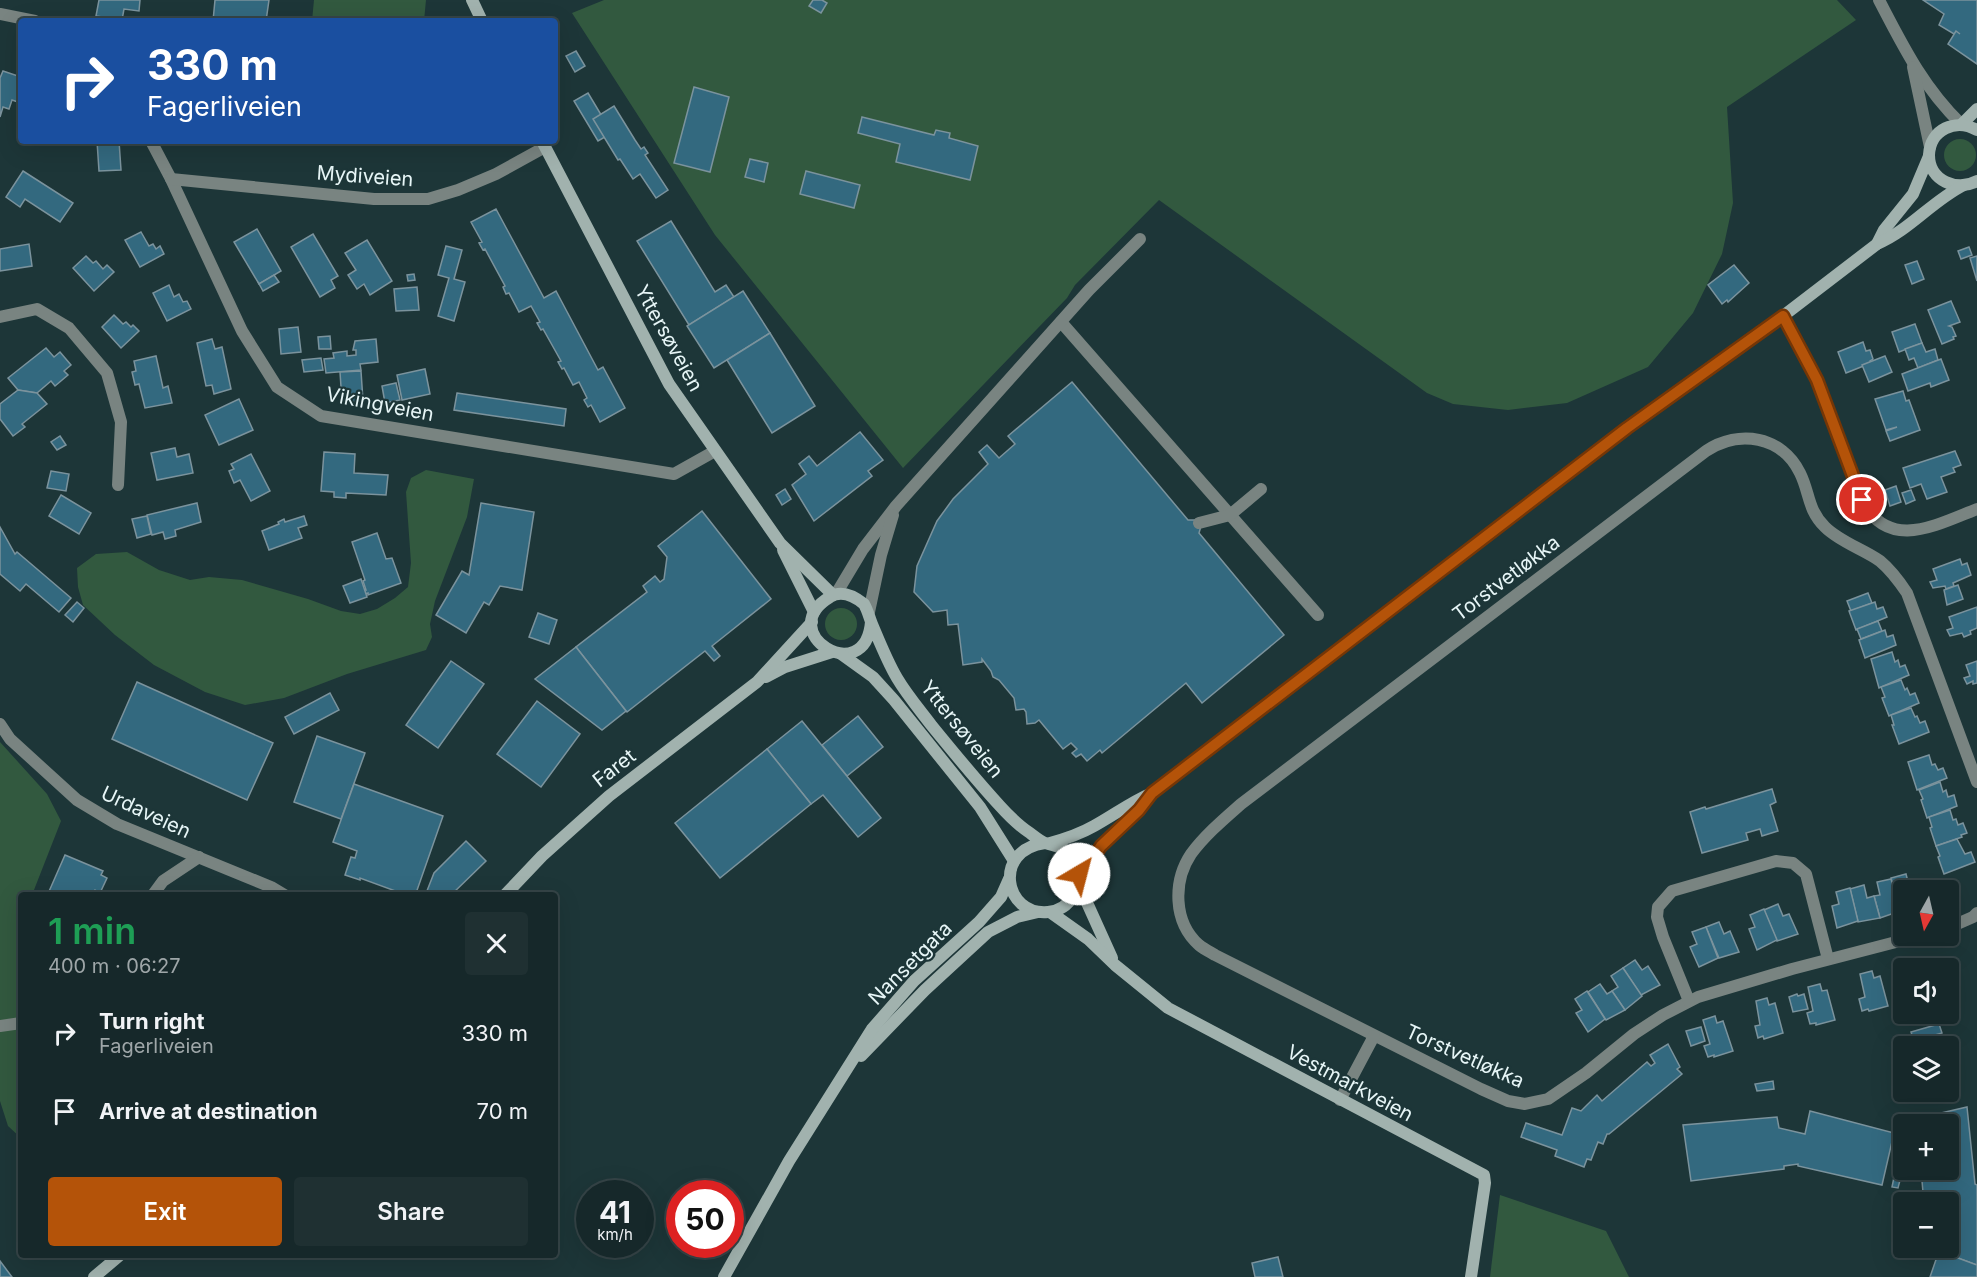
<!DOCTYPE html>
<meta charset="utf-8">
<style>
body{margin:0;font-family:Inter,sans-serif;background:#1f3032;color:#f1f3f6;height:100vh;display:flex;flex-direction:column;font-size:22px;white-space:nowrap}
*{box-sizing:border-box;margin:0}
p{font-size:20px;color:#9ea6a8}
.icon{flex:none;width:33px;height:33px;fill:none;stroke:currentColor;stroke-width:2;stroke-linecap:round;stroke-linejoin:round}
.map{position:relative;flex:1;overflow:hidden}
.side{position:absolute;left:18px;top:892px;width:540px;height:366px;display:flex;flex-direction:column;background:#16282a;border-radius:6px;box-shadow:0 6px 24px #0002,0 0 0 2px #354447}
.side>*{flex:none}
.hud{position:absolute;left:18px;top:18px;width:540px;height:126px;border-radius:6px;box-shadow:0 6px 24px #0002,0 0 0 2px #354447;background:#1a4fa0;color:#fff;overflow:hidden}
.needle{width:39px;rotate:188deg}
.fabs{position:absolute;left:1893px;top:880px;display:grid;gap:12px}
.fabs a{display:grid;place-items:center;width:66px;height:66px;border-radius:6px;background:#16282a;box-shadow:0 6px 24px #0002,0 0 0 2px #354447;font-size:30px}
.speed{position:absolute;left:576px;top:1180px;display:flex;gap:12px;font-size:30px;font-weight:700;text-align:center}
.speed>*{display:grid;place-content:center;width:78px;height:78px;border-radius:50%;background:#16282a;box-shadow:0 6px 24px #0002,0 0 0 2px #354447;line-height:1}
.speed small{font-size:15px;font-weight:400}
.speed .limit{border:9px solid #d22;background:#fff;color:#111}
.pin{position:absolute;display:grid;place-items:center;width:51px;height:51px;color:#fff;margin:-26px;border:3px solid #fff;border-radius:50%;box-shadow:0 2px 6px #0007}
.me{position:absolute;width:66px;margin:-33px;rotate:37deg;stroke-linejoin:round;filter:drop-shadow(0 0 4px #0008)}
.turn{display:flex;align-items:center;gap:21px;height:126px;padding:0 30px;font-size:27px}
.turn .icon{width:78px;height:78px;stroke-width:2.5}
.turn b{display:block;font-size:42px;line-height:51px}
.round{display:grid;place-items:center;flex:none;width:63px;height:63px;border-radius:6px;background:#1f3032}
.headline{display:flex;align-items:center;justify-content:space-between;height:102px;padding:0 30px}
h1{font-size:36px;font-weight:600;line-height:45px;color:#1e9e55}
.action{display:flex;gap:12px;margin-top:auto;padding:12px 30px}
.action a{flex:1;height:69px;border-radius:6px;background:#b45309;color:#fff;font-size:24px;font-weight:600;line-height:69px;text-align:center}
.action a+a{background:#1f3032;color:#f1f3f6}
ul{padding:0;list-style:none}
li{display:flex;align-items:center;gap:18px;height:78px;padding:0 30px}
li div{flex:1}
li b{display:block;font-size:22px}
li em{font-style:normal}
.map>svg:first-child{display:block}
</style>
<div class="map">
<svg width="1977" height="1277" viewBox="0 0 1977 1277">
<rect width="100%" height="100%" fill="#1d3638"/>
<!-- green -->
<g fill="#32593f">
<path d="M314,0H426L424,21H312Z"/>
<path d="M604,0H1837L1856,20L1727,107L1733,203L1722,254L1693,313L1648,367L1567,403L1508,410L1453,404L1427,393L1159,200L1075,285L1067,298L903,468L715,235L572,13Z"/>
<circle cx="1960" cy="155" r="16"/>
<path d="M426,470L474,479L467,517L435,601L430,624L432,637L426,650L347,674L284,698L245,705L205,692L154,665L115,635L83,605L78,587L77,568L96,554L127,552L159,570L190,580L209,577L242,580L308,599L341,611L360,614L377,609L395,598L408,587L411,563L406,492L411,478Z"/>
<circle cx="841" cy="624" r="16"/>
<path d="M0,742L47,794L61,821L32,895L21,896V1138L8,1126L0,1101Z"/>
<path d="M1500,1195L1606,1231L1629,1277H1490Z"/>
</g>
<!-- building -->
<g fill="#33697f" stroke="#7b939d" stroke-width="1.5">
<path d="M99,0H140L139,11L124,9L122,20L96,16Z"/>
<path d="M215,0H269L266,21H213Z"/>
<path d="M813,0H822L827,3L821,13L809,6Z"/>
<path d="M1923,0H1977V64L1948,44L1956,31L1960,34L1956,31L1954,34L1939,25L1944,14Z"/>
<path d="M576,51L585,66L575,72L566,56Z"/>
<path d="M3,71L21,77V93L18,102L12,100L9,109L3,107L0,117V78Z"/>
<path d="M694,87L729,97L710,172L674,163Z"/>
<path d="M588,93L612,133L598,141L574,101Z"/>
<path d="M614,106L635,140L641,149L644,147L648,153L645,155L668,190L656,198L640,174L633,179L620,159L618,160L593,119Z"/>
<path d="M862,117L934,135L936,130L950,133L949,138L978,146L970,180L896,162L900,144L858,133Z"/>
<path d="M97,141H119L121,170L99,171Z"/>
<path d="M750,159L768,163L764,182L745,177Z"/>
<path d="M23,171L73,203L60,222L25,199L20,207L6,197Z"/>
<path d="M806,171L860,185L854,208L800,194Z"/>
<path d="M496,209L544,298L556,291L598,370L603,367L625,408L600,422L591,405L588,407L584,400L587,398L579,382L573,385L564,368L562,369L558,362L561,361L543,329L541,330L537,323L540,322L531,306L519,312L509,293L506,294L503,287L505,286L485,249L483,250L479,243L482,242L471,222Z"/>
<path d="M671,221L715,292L726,285L734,297L689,325L637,241Z"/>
<path d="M257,229L281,271L259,284L234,242Z"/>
<path d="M141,232L149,246L153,244L156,249L160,246L164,254L140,267L125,240Z"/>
<path d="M313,234L338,276L331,280L335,288L320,297L291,247Z"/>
<path d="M367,240L392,281L370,295L364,284L357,289L348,275L356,270L345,253Z"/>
<path d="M29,244L32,266L0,271V249Z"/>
<path d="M446,246L462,250L454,279L465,282L454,321L438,316L449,278L438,275Z"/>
<path d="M1969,247L1972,255L1961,259L1958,251Z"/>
<path d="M86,256L93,263L96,261L103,269L107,265L114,272L94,291L73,268Z"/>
<path d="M1977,256V281L1970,258Z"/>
<path d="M1917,261L1924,279L1912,284L1905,265Z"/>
<path d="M1734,265L1749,283L1728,302L1727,300L1722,304L1708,285Z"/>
<path d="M414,274L415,280L408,281L407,275Z"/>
<path d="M274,275L279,282L263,291L258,282L259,284Z"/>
<path d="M169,285L174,297L179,294L183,302L187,301L191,309L167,321L153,293Z"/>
<path d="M417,287L419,310L396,311L394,289Z"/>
<path d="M743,291L770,333L714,368L687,326Z"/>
<path d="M1951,301L1960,322L1949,326L1952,327L1956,336L1953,337L1954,339L1942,344L1928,310Z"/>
<path d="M114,315L123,324L126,322L131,327L133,325L139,331L121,348L102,327Z"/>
<path d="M1915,324L1922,343L1899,352L1892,332Z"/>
<path d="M298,327L301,352L281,354L279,329Z"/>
<path d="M770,333L815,406L772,433L727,360Z"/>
<path d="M330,336L331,349H319L318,337Z"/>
<path d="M212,339L215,349L222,347L231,389L214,394L212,385L206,386L197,343Z"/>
<path d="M376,339L378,362L360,364L361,370L326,373L324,359L334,358L333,353L347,351V356L356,355V350H353L355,341Z"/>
<path d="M1863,342L1866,351L1870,350L1873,359L1870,361L1871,363L1846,373L1838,352Z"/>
<path d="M1922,343L1926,352L1935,349L1938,360L1918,368L1914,358L1909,360L1905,349Z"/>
<path d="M46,348L54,357L60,352L71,365L64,371L68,375L55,386L51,381L37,393L18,390L8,378Z"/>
<path d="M156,356L163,388L168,386L172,403L145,408L139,384L135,385L132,372L136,371L134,361Z"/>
<path d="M1885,356L1892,372L1869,382L1862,365Z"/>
<path d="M321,358L323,370L304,372L302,360Z"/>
<path d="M1941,359L1949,380L1931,387L1930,383L1908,391L1902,374Z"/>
<path d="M425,369L430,394L402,400L397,375Z"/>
<path d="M361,371L363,401L342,402L340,372Z"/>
<path d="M1072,382L1188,520H1195L1201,526L1199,533L1284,635L1202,703L1186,683L1102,753L1100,750L1087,761L1081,754L1076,757L1072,753L1077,749L1071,743L1063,749L1039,720L1035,723L1027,724L1026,712L1024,709L1016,710L1014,698L999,680L993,677L991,671L982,659V662L963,665L958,624L948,625L947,610L933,612L914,592L917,566L937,521L953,499L988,464L979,452L987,445L999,458L1015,444L1008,436Z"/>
<path d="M396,383L400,400L385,403L382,386Z"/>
<path d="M18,390L37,393L47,404L22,424L25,427L13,436L0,419V404Z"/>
<path d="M1903,391L1906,401L1909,400L1920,430L1890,441L1886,431L1897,427L1886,430L1875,399Z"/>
<path d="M457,393L566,409L564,426L454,410Z"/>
<path d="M239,399L253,430L219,445L205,415Z"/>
<path d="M860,432L883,460L868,471L872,476L814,521L792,485L806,474L799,464L809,456L817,466Z"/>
<path d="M60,436L66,445L57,450L51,442Z"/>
<path d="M175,448L177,457L189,454L193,473L157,480L151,453Z"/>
<path d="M1955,451L1961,465L1953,468L1955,472L1941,477L1947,492L1927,499L1921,484L1910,488L1903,468Z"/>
<path d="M324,452L355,454L354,473L388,475L386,495L346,493V498L334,497V492L321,491Z"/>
<path d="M251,454L270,491L251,501L240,480L234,483L229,471L234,469L231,464Z"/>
<path d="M51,471L69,474L66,491L47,488Z"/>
<path d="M1896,486L1901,502L1890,506L1885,490Z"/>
<path d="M785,489L791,499L782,505L776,495Z"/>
<path d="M1911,490L1915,500L1906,504L1902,493Z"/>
<path d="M61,495L91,513L79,534L49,516Z"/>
<path d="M197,503L201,522L175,530L176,536L165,539L163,532L152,535L147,515Z"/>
<path d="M481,503L534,512L522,590L500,586L489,605L484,602L466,633L436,615L462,571L469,575Z"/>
<path d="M702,511L771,599L712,646L720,656L714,661L705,651L627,712L576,647L647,592L643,586L655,576L660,582L664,579L667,557L658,546Z"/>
<path d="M147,516L151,534L137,538L132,519Z"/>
<path d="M304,516L307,525L298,528L302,538L269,550L262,531L279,524L278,522L284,519L285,522Z"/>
<path d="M0,527L15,554L17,552L71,598L59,612L26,584L20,591L0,574Z"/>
<path d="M377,533L386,559L392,558L401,583L368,595V593L365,594L364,590H366L363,581L365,580L352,542Z"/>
<path d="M1960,559L1962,565L1967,563L1971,575L1953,583L1954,586L1946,589L1945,586L1933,588L1930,582L1937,580L1933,569Z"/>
<path d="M361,579L367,597L350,603L343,586Z"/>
<path d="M1958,585L1963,599L1947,605L1944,590Z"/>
<path d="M1868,593L1872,603L1851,611L1847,601Z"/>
<path d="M77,602L84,608L73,622L65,615Z"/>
<path d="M1875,602L1877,609L1883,607L1887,617L1856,630L1849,611Z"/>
<path d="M1977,607V628L1970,631L1971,634L1964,637L1962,633L1950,636L1947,630L1953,628L1949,617Z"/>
<path d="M538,613L557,620L549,644L529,637Z"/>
<path d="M1878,621L1882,631L1861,639L1857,629Z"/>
<path d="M1885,630L1887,637L1893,635L1896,645L1865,658L1859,640Z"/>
<path d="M576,647L626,711L602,730L535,679Z"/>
<path d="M1892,652L1895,662L1898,660L1900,667L1905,665L1909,675L1879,688L1871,659Z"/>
<path d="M451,661L484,684L438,748L406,725Z"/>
<path d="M1977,661V683L1973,684V681L1967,684L1964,678L1970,676L1966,665Z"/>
<path d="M1901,680L1905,690L1907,688L1910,695L1915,693L1919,703L1889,716L1882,698L1885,697L1881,687Z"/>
<path d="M137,682L273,743L247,800L112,739Z"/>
<path d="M330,693L339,710L294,734L285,717Z"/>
<path d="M537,701L580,734L541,787L497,754Z"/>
<path d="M1911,708L1915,717L1917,716L1920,723L1925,721L1929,732L1899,744L1892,725H1894L1891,715Z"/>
<path d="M858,716L883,747L847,776L822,745Z"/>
<path d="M802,721L881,818L858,837L823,795L811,804L767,749Z"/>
<path d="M317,736L365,753L341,819L294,802Z"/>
<path d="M767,749L811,804L720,878L675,823Z"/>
<path d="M1929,755L1932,765L1935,764L1938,770L1943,768L1947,778L1917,790L1908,762Z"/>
<path d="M1940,782L1943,792L1946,790L1948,797L1954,795L1957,806L1927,818L1921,800L1923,799L1919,790Z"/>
<path d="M354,784L443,816L415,896H409L360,878V880L345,875L351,857L355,858L357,851L333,842Z"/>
<path d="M1772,789L1776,802L1770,805L1778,831L1762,836L1760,829L1746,833L1748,840L1702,853L1690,812L1705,807L1706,809Z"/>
<path d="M1950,810L1953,820L1956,819L1958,825L1963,823L1967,833L1961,835L1962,837L1936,846L1930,828L1932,827L1929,817Z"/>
<path d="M1957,839L1965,854L1971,852L1975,862L1944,874L1938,857L1940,856L1936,846Z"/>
<path d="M466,841L486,861L450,896H425L434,873Z"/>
<path d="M65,855L103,871L101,875L107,878L100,893L95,890L93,896H47Z"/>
<path d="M1906,874L1909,886L1915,885L1917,891H1904V909L1900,910L1891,878Z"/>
<path d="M1891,879L1900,911L1880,918L1874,896L1880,895L1877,882Z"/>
<path d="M1864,885L1867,898L1874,896L1880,918L1858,922L1850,889Z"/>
<path d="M1850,888L1858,921L1837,928L1832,906L1839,904L1836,892Z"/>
<path d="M1778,904L1783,916L1789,914L1798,934L1777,941L1764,910Z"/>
<path d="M1764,909L1777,940L1757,950L1749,929L1755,927L1750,915Z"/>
<path d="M1719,922L1724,934L1730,931L1739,952L1719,958L1706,927Z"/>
<path d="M1706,927L1718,958L1699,967L1690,947L1697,944L1692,932Z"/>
<path d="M1925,957L1927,964L1933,963L1934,969H1914L1913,960Z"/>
<path d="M1635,960L1642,970L1648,966L1660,985L1641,995L1623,968Z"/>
<path d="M1623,968L1642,996L1625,1010L1612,991L1618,987L1611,976Z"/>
<path d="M1872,971L1874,978L1880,976L1888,1006L1869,1011L1868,1009L1862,1011L1859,999L1865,997L1860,974Z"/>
<path d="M1600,984L1607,994L1612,991L1625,1010L1606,1020L1588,992Z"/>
<path d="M1820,984L1822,991L1827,990L1835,1020L1816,1025V1023L1810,1024L1807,1013L1813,1011L1808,987Z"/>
<path d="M1587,991L1605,1019L1588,1032L1576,1013L1582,1010L1575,999Z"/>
<path d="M1797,994L1798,996L1804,994L1808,1009L1793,1012L1789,997Z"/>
<path d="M1767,998L1769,1005L1775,1003L1783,1033L1764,1039L1763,1036L1758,1038L1755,1026L1760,1025L1756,1001Z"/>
<path d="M1715,1016L1717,1023L1723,1021L1733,1051L1714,1057V1055L1708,1057L1704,1046L1710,1044L1703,1020Z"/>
<path d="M1939,1024L1942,1033L1914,1041L1911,1032Z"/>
<path d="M1701,1027L1705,1041L1691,1046L1686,1031Z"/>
<path d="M1668,1044L1680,1067L1677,1069L1682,1074L1609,1134H1607L1603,1144L1598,1142L1591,1160L1587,1159L1584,1167L1555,1156L1557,1150L1521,1137L1526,1123L1562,1135L1572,1108L1581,1111L1597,1095L1602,1101L1647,1062L1651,1066L1655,1063L1650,1055Z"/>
<path d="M1773,1081L1774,1089L1757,1091L1755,1084Z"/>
<path d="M1967,1107L1975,1184L1977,1185V1265L1939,1251L1938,1248H1948V1203H1924L1921,1170H1948V1125H1916L1915,1119Z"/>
<path d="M1810,1111L1894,1133L1882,1185L1798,1166V1164L1784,1166V1169L1691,1181L1683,1125L1777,1117L1779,1128L1805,1134Z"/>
<path d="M1901,1144L1904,1145V1165L1898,1188L1892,1187Z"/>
<path d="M1939,1251L1977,1265V1277H1930Z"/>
<path d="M1278,1257L1283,1277H1255L1252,1263Z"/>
<path d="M0,1261L12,1277H0Z"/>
</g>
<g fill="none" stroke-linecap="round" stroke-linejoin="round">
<!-- street -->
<g stroke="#798481" stroke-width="12">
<path d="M1879,0C1903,46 1923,87 1961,124"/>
<path d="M0,14L35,21"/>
<path d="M1913,67L1930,147"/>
<path d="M151,141L171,179L242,331L277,387L321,416L674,474L715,451"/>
<path d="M171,179L374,199H428L458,190L496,174L545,147"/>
<path d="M1783,316L1817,380L1862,500C1888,552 1936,525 1977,509"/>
<path d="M0,317L37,309L69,328L107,373L121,422L118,485"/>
<path d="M1061,322L1318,615"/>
<path d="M1199,523L1230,515L1261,489"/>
<path d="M836,594L863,549L896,506L1089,290L1140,239"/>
<path d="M869,612L881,555L893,515"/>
<path d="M0,724L10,739L77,800L117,824L271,887L286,896"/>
<path d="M152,896L163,881L199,857"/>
<path d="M1948,928L1973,917L1977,913"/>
<path d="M1919,936L1792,969L1698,997L1663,1015L1634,1034L1586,1073L1548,1099L1525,1104L1508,1101L1481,1089L1215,955C1210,952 1204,949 1199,945C1173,922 1173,881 1191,854C1205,835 1224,819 1241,804L1706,451C1739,429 1782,436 1800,473C1810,493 1807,509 1825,527C1840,542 1863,549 1880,561C1891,570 1899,581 1907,593L1977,782"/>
<path d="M1689,1001L1663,937L1657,917L1658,907L1672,891L1776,861L1793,863L1806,874L1828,959"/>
<path d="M0,1026L21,1023"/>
<path d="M1340,1100L1374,1036"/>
</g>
<!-- secondary -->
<g stroke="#a1b2ae" stroke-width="12">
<path d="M472,0L482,21"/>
<path d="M1962,124L1977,109"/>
<path d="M1977,130C1956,118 1930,129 1929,155C1929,181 1957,192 1977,181"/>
<path d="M542,141L669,384L780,543L833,595"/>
<path d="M1877,244L1884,230L1913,194L1929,156"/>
<path d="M783,550L814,612"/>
<path d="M871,622C865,690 772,632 830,597C841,590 854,596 864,604C868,611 869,617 872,624C880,643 887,661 897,678C907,695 920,710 932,726C954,753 976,780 1000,806C1009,816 1019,826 1030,833C1034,836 1040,841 1045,843C1060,847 1071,849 1077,865C1085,886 1070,910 1048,912C1004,916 992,850 1045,843"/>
<path d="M841,654L873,677L894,700L980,807L1014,861"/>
<path d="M766,677L785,667L832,652"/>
<path d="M1050,843C1065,839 1080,834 1094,826C1114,815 1131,802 1152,793L1627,428L1783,316L1877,244C1910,230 1932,201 1964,185"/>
<path d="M1080,878L1101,846L1139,810L1151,794"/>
<path d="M1079,885L1112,958"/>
<path d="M504,896L542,856L609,796L757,682L812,622"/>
<path d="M1050,912L1088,939L1115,965L1168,1008L1484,1175L1485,1183L1471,1277"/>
<path d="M861,1056L925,990L988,932L1017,917L1038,912"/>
<path d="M94,1277L119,1256"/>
<path d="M724,1277L789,1161L872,1029L914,981L979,922L1001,897L1009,879"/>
</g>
</g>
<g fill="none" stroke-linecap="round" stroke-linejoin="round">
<defs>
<path id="route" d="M1079,874L1080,878L1101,846L1139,810L1152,793L1627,428L1783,316L1817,380L1862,500"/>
</defs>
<!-- route casing -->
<use href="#route" stroke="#753606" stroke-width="15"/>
<!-- route -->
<use href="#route" stroke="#b45309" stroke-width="10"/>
</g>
<g text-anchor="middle" stroke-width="4.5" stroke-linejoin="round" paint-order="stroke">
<!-- street labels -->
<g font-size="20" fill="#e7f6f7" stroke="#1d3638">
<text transform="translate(365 176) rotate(4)" y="7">Mydiveien</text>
<text transform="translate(669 338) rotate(61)" y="7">Yttersøveien</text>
<text transform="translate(380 404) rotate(11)" y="7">Vikingveien</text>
<text transform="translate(1506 578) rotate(-37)" y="7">Torstvetløkka</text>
<text transform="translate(962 729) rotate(51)" y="7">Yttersøveien</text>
<text transform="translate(614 768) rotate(-38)" y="7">Faret</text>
<text transform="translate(146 812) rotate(25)" y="7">Urdaveien</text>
<text transform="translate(910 963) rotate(-45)" y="7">Nansetgata</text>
<text transform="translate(1465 1056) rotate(24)" y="7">Torstvetløkka</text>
<text transform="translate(1350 1083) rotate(28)" y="7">Vestmarkveien</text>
</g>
</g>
</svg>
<div class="fabs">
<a><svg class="needle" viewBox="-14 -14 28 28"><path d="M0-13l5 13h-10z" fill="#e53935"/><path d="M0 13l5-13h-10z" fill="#9ea6a8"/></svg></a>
<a><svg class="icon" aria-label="sound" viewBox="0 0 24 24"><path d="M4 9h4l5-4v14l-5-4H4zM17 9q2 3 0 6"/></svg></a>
<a><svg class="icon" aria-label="layers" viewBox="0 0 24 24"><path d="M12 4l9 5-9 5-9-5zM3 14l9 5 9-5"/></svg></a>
<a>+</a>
<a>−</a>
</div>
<div class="speed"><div>41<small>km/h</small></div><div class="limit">50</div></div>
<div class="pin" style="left:1862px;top:500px;background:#d93025"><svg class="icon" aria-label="arrive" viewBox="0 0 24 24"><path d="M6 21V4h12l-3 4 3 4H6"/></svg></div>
<svg class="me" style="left:1079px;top:874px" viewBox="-20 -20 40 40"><circle r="19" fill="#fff"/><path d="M0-13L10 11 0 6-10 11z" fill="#b45309"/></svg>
<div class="hud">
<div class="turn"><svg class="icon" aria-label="right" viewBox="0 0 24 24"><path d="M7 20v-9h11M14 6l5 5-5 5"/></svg><div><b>330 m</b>Fagerliveien</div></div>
</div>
<section class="side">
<div class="headline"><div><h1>1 min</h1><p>400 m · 06:27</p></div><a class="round"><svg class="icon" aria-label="close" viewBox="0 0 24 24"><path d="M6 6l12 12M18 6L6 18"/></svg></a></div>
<ul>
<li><svg class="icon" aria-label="right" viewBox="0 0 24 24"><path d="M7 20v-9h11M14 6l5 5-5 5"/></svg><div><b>Turn right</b><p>Fagerliveien</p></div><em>330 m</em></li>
<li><svg class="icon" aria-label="arrive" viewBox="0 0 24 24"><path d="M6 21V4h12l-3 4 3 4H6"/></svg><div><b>Arrive at destination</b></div><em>70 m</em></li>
</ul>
<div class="action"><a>Exit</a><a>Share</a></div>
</section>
</div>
